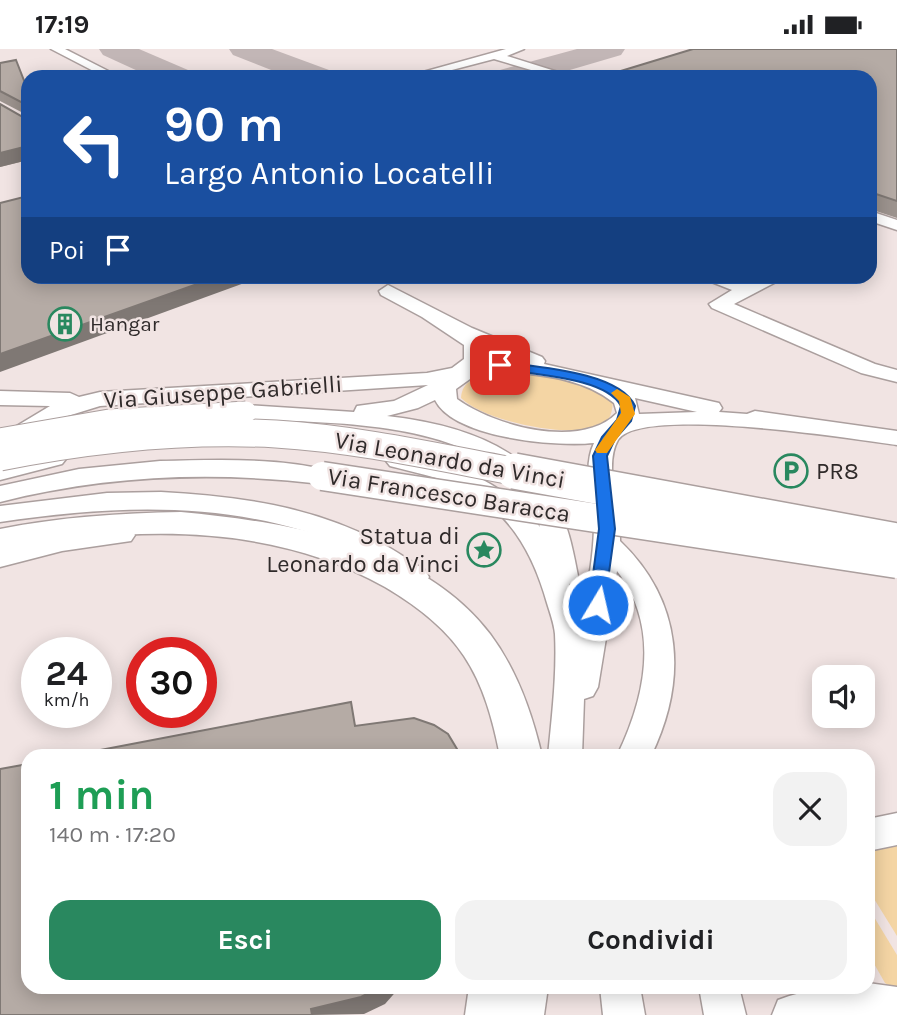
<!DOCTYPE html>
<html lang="it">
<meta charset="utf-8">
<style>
body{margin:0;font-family:Karla,sans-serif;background:#f2f2f2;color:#202124;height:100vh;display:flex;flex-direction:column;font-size:26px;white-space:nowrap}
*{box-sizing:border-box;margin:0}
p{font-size:23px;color:#757577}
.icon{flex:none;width:38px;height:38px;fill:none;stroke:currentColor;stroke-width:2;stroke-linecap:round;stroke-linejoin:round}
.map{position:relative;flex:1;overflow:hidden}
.drawer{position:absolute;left:21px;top:700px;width:854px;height:245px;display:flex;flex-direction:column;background:#fff;border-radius:21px;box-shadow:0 4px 18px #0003}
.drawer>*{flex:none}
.banner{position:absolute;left:21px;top:21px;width:856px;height:214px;border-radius:21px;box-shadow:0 4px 18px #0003;background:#1a4fa0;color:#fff;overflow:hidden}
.tools{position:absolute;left:812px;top:616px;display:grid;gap:14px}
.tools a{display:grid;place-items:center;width:63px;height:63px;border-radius:14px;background:#fff;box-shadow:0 4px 18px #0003;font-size:35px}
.speed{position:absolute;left:21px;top:588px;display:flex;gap:14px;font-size:35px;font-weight:700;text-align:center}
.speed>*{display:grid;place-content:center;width:91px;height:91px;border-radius:50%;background:#fff;box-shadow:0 4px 18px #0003;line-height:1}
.speed small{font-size:18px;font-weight:400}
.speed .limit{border:10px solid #d22;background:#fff;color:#111}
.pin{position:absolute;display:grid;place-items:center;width:60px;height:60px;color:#fff;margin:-30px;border-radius:14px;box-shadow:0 4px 10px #0006}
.me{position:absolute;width:77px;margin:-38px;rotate:9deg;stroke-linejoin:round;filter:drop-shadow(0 0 5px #0008)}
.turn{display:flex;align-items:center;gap:24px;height:147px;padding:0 28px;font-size:32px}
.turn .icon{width:91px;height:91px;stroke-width:2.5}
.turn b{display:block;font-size:49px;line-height:60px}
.then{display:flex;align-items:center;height:66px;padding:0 28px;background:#0003;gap:14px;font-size:26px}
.round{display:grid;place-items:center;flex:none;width:74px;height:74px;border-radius:21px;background:#f2f2f2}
.headline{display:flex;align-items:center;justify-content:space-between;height:119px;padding:0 28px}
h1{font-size:42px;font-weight:700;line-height:52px;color:#1e9e55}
.button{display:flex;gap:14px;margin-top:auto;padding:14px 28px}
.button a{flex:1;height:80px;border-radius:21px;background:#29885f;color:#fff;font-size:28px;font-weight:700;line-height:80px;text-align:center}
.button a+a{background:#f2f2f2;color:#202124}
.status{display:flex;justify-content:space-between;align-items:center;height:49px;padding:0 35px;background:#fff;direction:ltr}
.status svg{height:19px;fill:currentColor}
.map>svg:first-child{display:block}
</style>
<div class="status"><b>17:19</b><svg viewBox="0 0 49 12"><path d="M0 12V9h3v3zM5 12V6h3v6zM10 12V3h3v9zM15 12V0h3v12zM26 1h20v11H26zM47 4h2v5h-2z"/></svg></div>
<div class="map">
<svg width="897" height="966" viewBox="0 0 897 966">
<rect width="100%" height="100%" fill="#f1e4e3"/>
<!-- green -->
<g fill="#f4d5a4">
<path d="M493,325C527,325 587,328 613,353C612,362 611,371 602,376C572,391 483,372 461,349C462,331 477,328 493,325Z"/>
<path d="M897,793V887L868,840V800Z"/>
<path d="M868,858L897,906V941L885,934L868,904Z"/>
</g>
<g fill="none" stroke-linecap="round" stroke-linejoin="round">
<!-- taxiway -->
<g fill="#c2b6b6" fill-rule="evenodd">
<path d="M99,0H139L188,21L193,28H151L103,6Z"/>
<path d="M229,0H272L329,21L334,28H289L233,6Z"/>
<path d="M577,0H625L621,6L546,28H495L500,21Z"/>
</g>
<defs>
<g id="minor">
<path d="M51,0H65L120,28H105Z"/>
<path d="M506,0H524L507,7L574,28H555L494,10L425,28H405Z"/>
<path d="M870,162L897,171V181L870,172Z"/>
<path d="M706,228H730L746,234L759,228H781L778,232L734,255L875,315L897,321V333L861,324L712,259L709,255L732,241L709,232Z"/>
<path d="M388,236L472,279L542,308L545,312L544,315L719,354L722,359L719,363L747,365L755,362L897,382V396C855,390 640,356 618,391C603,417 621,462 620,492C683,552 688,631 651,707H617C645,649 661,579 617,522L598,638L593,647L584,650L582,707H548C552,666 557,625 555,585C554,574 550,564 547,554C533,504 509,461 461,438C438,428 413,423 390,417L386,412L390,407C402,404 415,409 428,411C473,422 511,441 540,478C506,368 339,375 246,370L238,368L235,363L238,358L246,356L354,363L357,357L394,352L428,336L100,357L58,370L14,399L0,400V387L50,357L0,356V342L70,344L79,348L100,343L427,324L452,319L464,310V296L422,268L381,246L379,242ZM486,299L515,311H485ZM500,322C539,326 582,328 614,354L617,364C581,401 494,377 457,350L456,340L477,325ZM635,349L697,363L639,365ZM435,351C454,389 555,398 594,394C581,422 595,451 594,480C593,509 588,538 582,566L569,535L574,534L578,527C573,501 568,474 554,450C521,393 449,374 387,367L418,359Z"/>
<path d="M54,403L62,405L66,410L62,415L0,431V415Z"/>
<path d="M160,412C215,411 277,408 331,422L334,427L331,432L322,435C212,422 107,426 0,453V437L79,420Z"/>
<path d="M161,443C236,447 312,457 379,493C395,501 410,512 425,521L429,528L425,535C417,537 412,538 404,534C389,527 375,514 360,505C342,496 320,486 301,481C201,452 102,458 0,473V457L107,444Z"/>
<path d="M122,477L131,480L135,486L131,492L62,502L0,518V500L62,484Z"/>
<path d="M897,764V796L868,802V770Z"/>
<path d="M868,934L897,938V966H772L778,951C808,939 837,938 868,938Z"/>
<path d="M508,938H548L544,966H502Z"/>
<path d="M600,938H640L645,966H603Z"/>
<path d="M699,938H739L746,966H704Z"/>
</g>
<g id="major">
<path d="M181,463C287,473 421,494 490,585C517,621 532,664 542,707H500C493,672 484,637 464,607C445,578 414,555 385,538C269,472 126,477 0,502V480C61,468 119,464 181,463Z"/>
<path d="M469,938H521L517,966H465Z"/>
</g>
</defs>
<!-- minor casing -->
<use href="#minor" stroke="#ab9f9e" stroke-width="3"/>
<!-- major casing -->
<use href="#major" stroke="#ab9f9e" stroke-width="3"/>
<!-- minor -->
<use href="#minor" fill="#fff" fill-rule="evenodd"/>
<!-- major -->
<use href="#major" fill="#fff" fill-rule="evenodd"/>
<defs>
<path id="minor-bridge-far1" d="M0,390L109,371L246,363"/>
<path id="minor-bridge" d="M322,427L897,515"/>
<path id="major-bridge-far1" d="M0,408C91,390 183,380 276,385C359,390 442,409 523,424"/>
<path id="major-bridge" d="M514,422L897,492"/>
</defs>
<!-- minor-bridge-far1 casing -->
<use href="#minor-bridge-far1" stroke="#ab9f9e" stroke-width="23" stroke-linecap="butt"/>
<!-- minor-bridge casing -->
<use href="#minor-bridge" stroke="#ab9f9e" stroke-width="31" stroke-linecap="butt"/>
<!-- major-bridge-far1 casing -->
<use href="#major-bridge-far1" stroke="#ab9f9e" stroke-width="29" stroke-linecap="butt"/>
<!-- major-bridge casing -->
<use href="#major-bridge" stroke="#ab9f9e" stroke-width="38" stroke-linecap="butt"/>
<!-- minor-bridge-far1 -->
<use href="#minor-bridge-far1" stroke="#fff" stroke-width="21"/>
<!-- minor-bridge -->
<use href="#minor-bridge" stroke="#fff" stroke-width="28"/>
<!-- major-bridge-far1 -->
<use href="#major-bridge-far1" stroke="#fff" stroke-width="27"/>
<!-- major-bridge -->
<use href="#major-bridge" stroke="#fff" stroke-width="35"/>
</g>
<!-- wall -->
<g fill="#9c938e">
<path d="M897,0V169L870,160V28Z"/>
<path d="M0,14L25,34H28V111L0,118V55L23,68L27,66L0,52Z"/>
</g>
<!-- shaded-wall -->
<g fill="#7f7874">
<path d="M28,97V111L0,118V104Z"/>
<path d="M217,228H261L0,323V305Z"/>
<path d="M381,938H400L385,955L364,965L312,966L311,960Z"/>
</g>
<!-- building -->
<g fill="#b5aba5" stroke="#7f7874" stroke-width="2">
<path d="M693,0H897V152L870,143V28H601Z"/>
<path d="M16,11L25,34H28V97L0,104V55L23,68L27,66V56L0,42V14Z"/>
<path d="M28,134V228H217L0,305V154L24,148L26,135Z"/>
<path d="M351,653L355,677L414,669L434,676L448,685L457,700L456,707H69Z"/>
<path d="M28,715V938H381L361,948L311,960L312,966H0V720Z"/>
</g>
<!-- route -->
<path fill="#1a73e8" stroke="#114b97" stroke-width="2" d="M500,313C534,318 619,322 635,357L631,372L615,390L607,407L615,480L604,560H591L589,556L599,480L593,407L602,388L617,371L621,357C605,327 527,326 496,319V314Z"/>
<!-- slow -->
<path fill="#f59e0b" d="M617,340L630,348L635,365L607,404H597L595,401L621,364L619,352L611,344Z"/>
<!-- icons -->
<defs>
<symbol id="building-ring" viewBox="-11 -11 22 22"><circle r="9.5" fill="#f1e4e3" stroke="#29885f" stroke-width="1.5"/><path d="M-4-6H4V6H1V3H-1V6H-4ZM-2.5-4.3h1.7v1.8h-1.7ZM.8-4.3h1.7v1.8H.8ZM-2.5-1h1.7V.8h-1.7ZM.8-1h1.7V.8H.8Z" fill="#29885f"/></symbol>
<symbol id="parking-ring" viewBox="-11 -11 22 22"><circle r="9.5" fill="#f1e4e3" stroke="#29885f" stroke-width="1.5"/><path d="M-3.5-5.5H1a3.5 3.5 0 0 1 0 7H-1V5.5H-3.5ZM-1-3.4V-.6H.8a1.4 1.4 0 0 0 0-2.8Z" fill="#29885f"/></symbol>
<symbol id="sight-ring" viewBox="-11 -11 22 22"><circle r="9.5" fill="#f1e4e3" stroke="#29885f" stroke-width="1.5"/><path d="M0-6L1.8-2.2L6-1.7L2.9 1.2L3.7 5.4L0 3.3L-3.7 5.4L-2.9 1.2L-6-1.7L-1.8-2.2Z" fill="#29885f"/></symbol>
</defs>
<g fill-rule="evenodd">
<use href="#building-ring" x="46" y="256" width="38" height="38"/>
<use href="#parking-ring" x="772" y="403" width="38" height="38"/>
<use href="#sight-ring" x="465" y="482" width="38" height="38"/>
</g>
<g text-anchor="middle" stroke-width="5" stroke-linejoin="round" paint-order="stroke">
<!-- far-poi labels -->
<g font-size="21" fill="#2f2a2a" stroke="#f1e4e3" text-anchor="start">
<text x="90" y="282">Hangar</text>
</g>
<!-- street labels -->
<g font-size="24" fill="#2f2a2a" stroke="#f1e4e3">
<text transform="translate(223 343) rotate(-4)" y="8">Via Giuseppe Gabrielli</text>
<text transform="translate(450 411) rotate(10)" y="8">Via Leonardo da Vinci</text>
<text transform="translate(449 446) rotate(9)" y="8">Via Francesco Baracca</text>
</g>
<!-- poi labels -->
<g font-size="24" fill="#2f2a2a" stroke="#f1e4e3" text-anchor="start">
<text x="816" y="430">PR8</text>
<text x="460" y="495" text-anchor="end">Statua di<tspan x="460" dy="28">Leonardo da Vinci</tspan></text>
</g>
</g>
</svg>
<div class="tools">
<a><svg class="icon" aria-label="sound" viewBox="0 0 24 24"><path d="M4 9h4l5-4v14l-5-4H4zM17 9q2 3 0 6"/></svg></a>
</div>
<div class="speed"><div>24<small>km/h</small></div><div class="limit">30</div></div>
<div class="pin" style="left:500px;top:316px;background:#d93025"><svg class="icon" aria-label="arrive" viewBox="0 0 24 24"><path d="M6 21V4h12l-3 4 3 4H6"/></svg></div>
<svg class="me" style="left:598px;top:556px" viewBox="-20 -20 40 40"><circle r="17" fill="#1a73e8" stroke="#fff" stroke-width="3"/><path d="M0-11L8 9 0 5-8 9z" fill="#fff"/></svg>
<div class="banner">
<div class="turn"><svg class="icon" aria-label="left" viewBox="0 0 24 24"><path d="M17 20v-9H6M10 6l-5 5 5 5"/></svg><div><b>90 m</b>Largo Antonio Locatelli</div></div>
<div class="then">Poi<svg class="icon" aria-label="arrive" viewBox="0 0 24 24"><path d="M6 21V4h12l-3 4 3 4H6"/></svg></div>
</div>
<section class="drawer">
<div class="headline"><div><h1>1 min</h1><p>140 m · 17:20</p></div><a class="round"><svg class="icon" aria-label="close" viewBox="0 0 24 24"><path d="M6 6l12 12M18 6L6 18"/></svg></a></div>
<div class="button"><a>Esci</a><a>Condividi</a></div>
</section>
</div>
